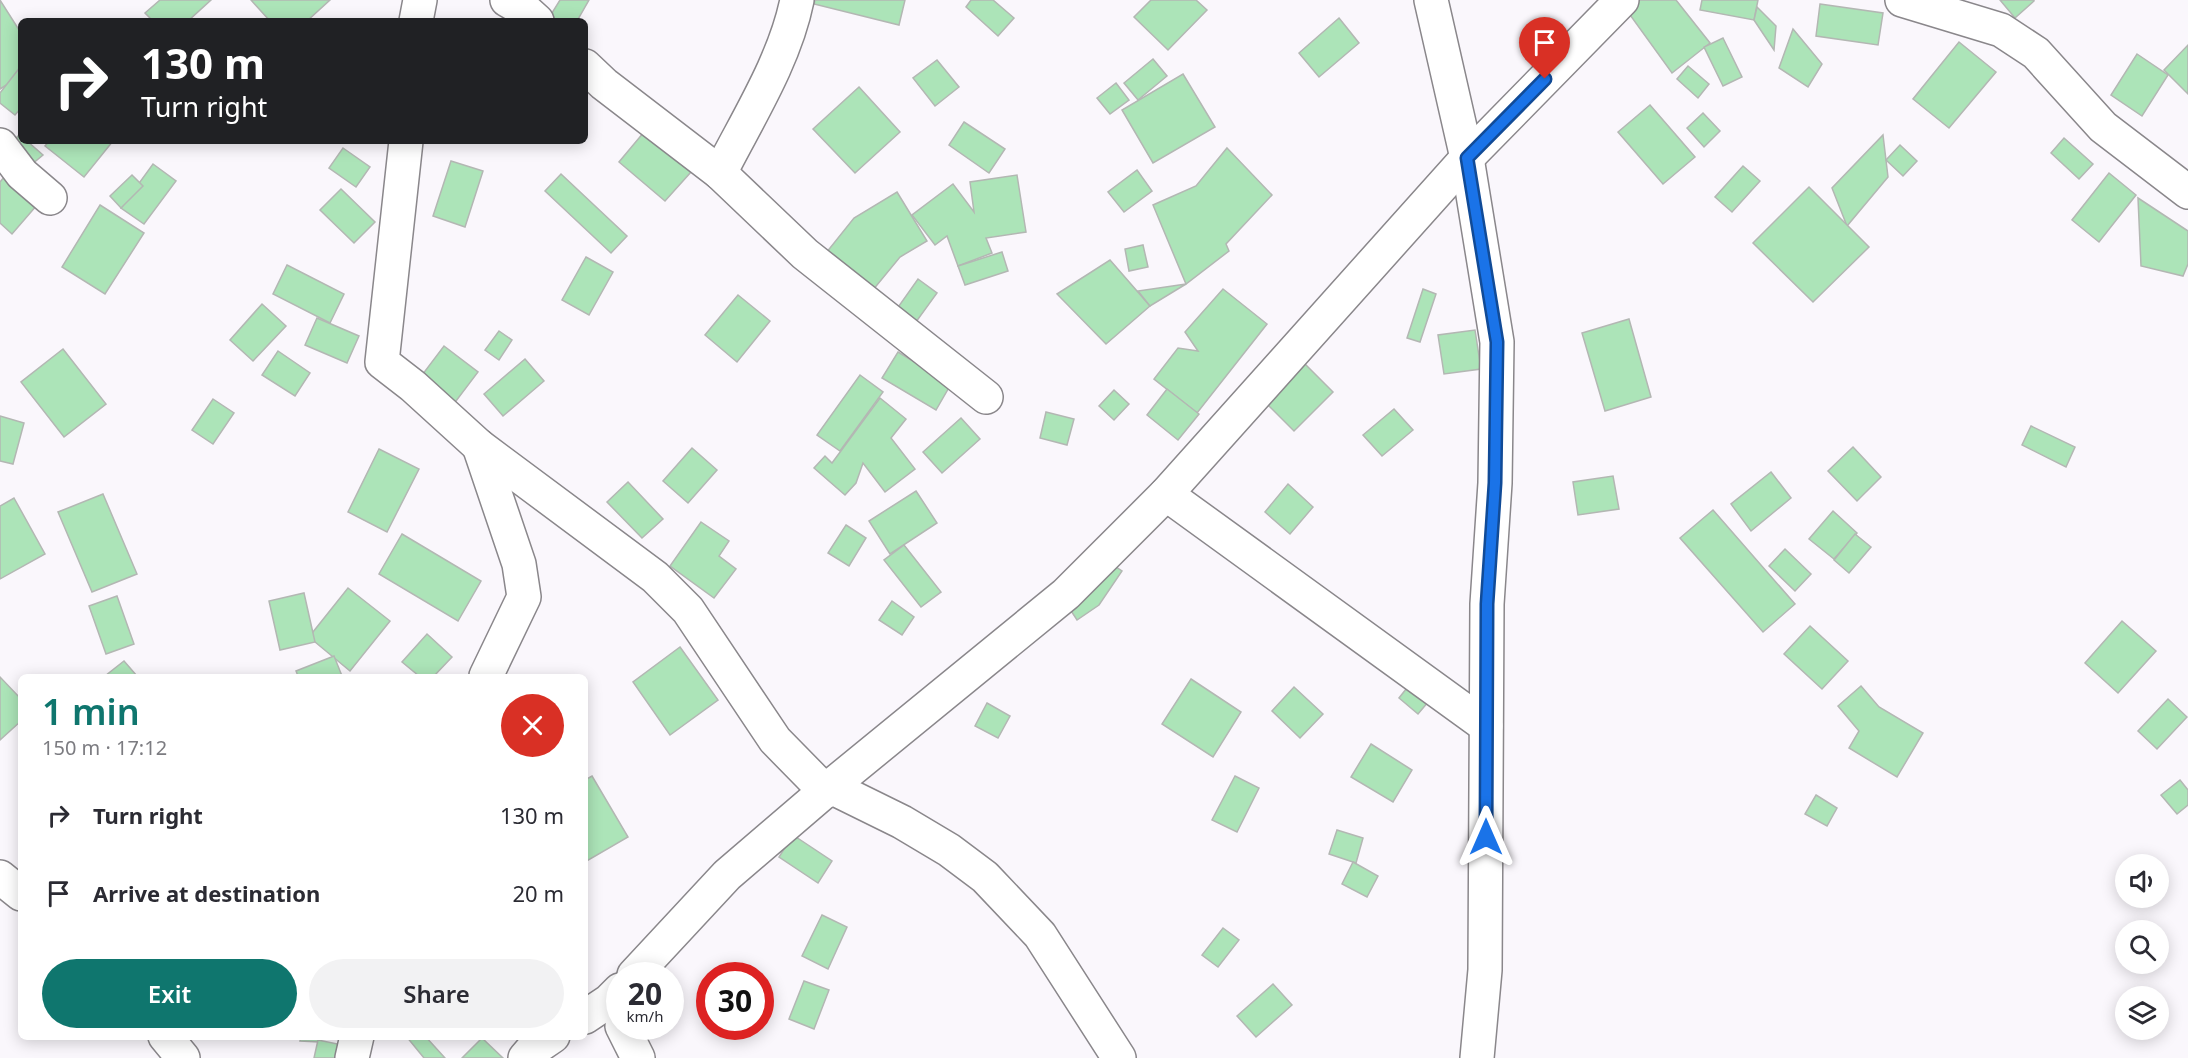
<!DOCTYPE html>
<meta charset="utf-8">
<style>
body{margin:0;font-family:"Noto Sans",sans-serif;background:#f2f2f3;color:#2b2b33;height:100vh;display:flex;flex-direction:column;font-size:22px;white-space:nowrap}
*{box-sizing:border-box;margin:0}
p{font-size:20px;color:#7c7c81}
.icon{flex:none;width:33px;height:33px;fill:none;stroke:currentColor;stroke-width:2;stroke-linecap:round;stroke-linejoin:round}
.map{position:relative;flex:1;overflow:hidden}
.panel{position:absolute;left:18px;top:674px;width:570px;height:366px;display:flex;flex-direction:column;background:#fff;border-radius:9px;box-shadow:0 3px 15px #0003}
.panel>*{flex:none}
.banner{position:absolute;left:18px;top:18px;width:570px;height:126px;border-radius:9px;box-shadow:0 3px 15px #0003;background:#202124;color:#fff;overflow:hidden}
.buttons{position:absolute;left:2115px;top:854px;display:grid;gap:12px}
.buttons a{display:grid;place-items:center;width:54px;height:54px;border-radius:50%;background:#fff;box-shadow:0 3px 15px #0003;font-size:30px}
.speed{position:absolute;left:606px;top:962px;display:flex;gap:12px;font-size:30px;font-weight:700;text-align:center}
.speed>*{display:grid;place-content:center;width:78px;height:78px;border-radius:50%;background:#fff;box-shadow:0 3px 15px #0003;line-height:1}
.speed small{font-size:15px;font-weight:400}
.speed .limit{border:9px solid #d22;background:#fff;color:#111}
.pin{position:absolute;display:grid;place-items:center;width:51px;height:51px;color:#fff;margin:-62px -26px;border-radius:50% 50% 50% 0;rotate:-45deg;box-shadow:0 0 6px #0007}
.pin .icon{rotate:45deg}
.me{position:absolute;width:66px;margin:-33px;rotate:0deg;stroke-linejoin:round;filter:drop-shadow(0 0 4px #0008)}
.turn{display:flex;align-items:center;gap:21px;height:126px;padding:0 24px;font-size:27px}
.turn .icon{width:78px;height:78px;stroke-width:2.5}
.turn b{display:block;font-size:42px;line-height:51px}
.round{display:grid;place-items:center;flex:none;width:63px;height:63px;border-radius:32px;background:#f2f2f3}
.summary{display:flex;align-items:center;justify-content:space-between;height:102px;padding:0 24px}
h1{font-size:36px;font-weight:600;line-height:45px;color:#0f766e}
.action{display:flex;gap:12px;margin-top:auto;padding:12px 24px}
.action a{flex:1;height:69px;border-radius:36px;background:#0f766e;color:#fff;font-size:24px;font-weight:600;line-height:69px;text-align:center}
.action a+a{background:#f2f2f3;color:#2b2b33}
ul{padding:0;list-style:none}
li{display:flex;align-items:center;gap:18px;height:78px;padding:0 24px}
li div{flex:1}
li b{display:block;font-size:22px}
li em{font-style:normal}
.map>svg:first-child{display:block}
</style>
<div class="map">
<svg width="2188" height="1058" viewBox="0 0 2188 1058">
<rect width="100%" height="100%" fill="#faf7fc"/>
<!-- building -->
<g fill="#ace4b8" stroke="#b3b7b3" stroke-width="1.5">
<path d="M0,0L21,33V76L0,89Z"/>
<path d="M160,0H211L188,21H153L145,13Z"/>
<path d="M251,0H330L307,21H270Z"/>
<path d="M560,0H589L577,21H547Z"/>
<path d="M815,0H905L899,25L814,4Z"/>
<path d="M971,0H993L1014,18L998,36L966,7Z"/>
<path d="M1151,0H1196L1207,10L1168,50L1134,17Z"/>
<path d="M1637,0H1676L1710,43L1672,73L1625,8Z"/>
<path d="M1702,0H1758L1754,20L1700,10Z"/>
<path d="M2000,0H2034V1L2015,18Z"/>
<path d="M1820,4L1883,13L1878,45L1816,36Z"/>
<path d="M1757,7L1776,26L1774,50L1754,20Z"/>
<path d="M1339,18L1359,43L1319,77L1299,53Z"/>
<path d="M1793,29L1822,64L1808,87L1779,68Z"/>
<path d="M1723,38L1742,77L1723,86L1704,47Z"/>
<path d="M1959,42L1996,72L1949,128L1913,99Z"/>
<path d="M2188,45V94L2164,70Z"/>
<path d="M2137,54L2168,75L2142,116L2111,95Z"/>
<path d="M1153,59L1167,76L1138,100L1124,83Z"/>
<path d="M937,60L959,87L935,106L913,78Z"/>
<path d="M21,66V108L15,115L0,103V93Z"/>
<path d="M1688,66L1709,84L1698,98L1677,79Z"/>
<path d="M1183,74L1215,127L1153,163L1122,110Z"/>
<path d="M1116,83L1129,100L1110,114L1097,98Z"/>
<path d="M859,87L900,132L855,173L813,129Z"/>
<path d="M1650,105L1695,157L1663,184L1618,132Z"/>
<path d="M1703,113L1720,131L1704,147L1687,128Z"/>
<path d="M964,122L1005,149L989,173L949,145Z"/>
<path d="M644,132L691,172L665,201L619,162Z"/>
<path d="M20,134L21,141H27L43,155L25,170L4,151Z"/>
<path d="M1883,135L1888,177L1847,226L1832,188Z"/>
<path d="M2064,138L2093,164L2079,179L2051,153Z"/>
<path d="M49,141H113L84,177L45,146Z"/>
<path d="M1900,145L1917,161L1903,176L1886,160Z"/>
<path d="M343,148L370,167L356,187L329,168Z"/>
<path d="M1227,148L1272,195L1226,244L1229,251L1186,284L1153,205L1196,186Z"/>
<path d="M451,161L483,171L465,227L433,216Z"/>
<path d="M153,164L176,181L144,224L121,208Z"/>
<path d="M1743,166L1760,181L1732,212L1715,197Z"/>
<path d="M1137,170L1152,191L1124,212L1108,192Z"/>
<path d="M2109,173L2136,195L2099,242L2072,220Z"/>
<path d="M561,174L627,236L611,253L545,191Z"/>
<path d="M132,175L143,186L121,208L110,196Z"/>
<path d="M1017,175L1026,232L986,238L992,253L958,266L947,236L935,245L912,215L953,184L974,212L970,182Z"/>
<path d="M5,176L37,205L12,234L0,223V182Z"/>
<path d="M1809,187L1869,247L1813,302L1753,243Z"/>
<path d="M341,189L375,222L354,243L320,210Z"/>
<path d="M897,192L927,241L900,257L868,296L822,258L854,218Z"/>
<path d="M2138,198L2188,231V264L2183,276L2141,266Z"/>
<path d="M100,205L144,233L105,294L62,267Z"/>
<path d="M1143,245L1148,267L1129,271L1125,249Z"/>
<path d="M1002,252L1008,271L965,285L958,266Z"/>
<path d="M586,257L613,272L589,315L562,300Z"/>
<path d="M1110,260L1150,306L1106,344L1057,294Z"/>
<path d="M287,265L344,294L330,323L273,294Z"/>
<path d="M918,279L937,293L908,333L889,320Z"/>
<path d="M1186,284L1150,306L1138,291Z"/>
<path d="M1223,289L1267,324L1197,413L1154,379L1178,348L1198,351L1185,332Z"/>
<path d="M1423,289L1436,294L1420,342L1407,338Z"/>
<path d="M738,295L770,321L737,362L705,335Z"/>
<path d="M262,304L286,326L253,361L230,340Z"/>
<path d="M317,318L359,336L347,363L305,345Z"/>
<path d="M1629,319L1651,397L1605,411L1582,333Z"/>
<path d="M1475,330L1481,369L1444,374L1438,335Z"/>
<path d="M499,331L512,340L499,360L485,350Z"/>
<path d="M444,346L478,372L450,409L416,383Z"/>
<path d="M63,349L106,404L64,437L21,382Z"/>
<path d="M278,351L310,373L295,396L262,375Z"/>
<path d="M898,352L951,384L936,410L882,378Z"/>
<path d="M1297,356L1333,392L1294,431L1258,395Z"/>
<path d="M525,359L544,381L503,416L484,394Z"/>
<path d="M860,375L883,392L840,451L817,435Z"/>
<path d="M1167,389L1199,414L1178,440L1147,415Z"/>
<path d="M1114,390L1129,404L1114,420L1099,406Z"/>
<path d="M880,398L906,419L891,438L915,469L885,492L863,463L856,483L845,495L814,468L825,456L832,463Z"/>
<path d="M213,399L234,413L213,444L192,430Z"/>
<path d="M1394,409L1413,430L1382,456L1363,435Z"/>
<path d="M1046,412L1074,419L1067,445L1040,438Z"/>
<path d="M0,416L24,423L13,464L0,461Z"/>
<path d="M961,418L980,439L942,473L923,452Z"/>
<path d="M2031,426L2075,447L2066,467L2022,445Z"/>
<path d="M1853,447L1881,477L1857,501L1828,471Z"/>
<path d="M692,448L717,470L688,503L663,481Z"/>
<path d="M379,449L419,469L387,532L348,512Z"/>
<path d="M1771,472L1791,498L1751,531L1731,504Z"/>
<path d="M1613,476L1619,509L1578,515L1573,482Z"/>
<path d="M628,482L663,519L642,538L607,502Z"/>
<path d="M1288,484L1313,507L1290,534L1265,512Z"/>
<path d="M916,491L937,523L890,554L869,521Z"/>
<path d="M103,494L137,574L92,592L58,512Z"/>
<path d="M14,498L45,554L0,579V506Z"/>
<path d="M1713,510L1795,604L1763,632L1680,538Z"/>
<path d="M1833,511L1857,533L1834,559L1809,539Z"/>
<path d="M701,522L729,541L719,556L736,569L714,598L670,566Z"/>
<path d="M846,525L866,538L849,566L828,553Z"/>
<path d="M402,534L481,581L458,621L379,574Z"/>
<path d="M1855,534L1871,547L1849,573L1834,560Z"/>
<path d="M904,545L941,592L921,607L884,560Z"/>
<path d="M1785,549L1811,574L1795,591L1769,566Z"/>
<path d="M1104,559L1122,571L1099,605L1077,620L1064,600Z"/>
<path d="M348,588L390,621L350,671L309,637Z"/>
<path d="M304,593L315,642L280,650L269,601Z"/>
<path d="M117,596L134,644L106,654L89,606Z"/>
<path d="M892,601L914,617L902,635L879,620Z"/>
<path d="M2122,621L2156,651L2118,693L2085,663Z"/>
<path d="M1810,626L1848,661L1822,689L1784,654Z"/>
<path d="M427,634L452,657L434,676H419L402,662Z"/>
<path d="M680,647L718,700L670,735L633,682Z"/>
<path d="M334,656L342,676H298L296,671Z"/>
<path d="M124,661L137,676H105Z"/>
<path d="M0,677L21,699V721L0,740Z"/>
<path d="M1191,679L1241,712L1213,757L1162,724Z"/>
<path d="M1414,679L1434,695L1418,714L1399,698Z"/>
<path d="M1861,686L1879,707L1923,733L1897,777L1849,748L1859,731L1838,706Z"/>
<path d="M1294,687L1323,714L1300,738L1272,711Z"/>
<path d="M2168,699L2187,717L2157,749L2138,731Z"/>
<path d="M987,703L1010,716L998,738L975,726Z"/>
<path d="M1371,744L1412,770L1393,802L1351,777Z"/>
<path d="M592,776L628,837L585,862V780Z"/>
<path d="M1235,776L1259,788L1237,832L1212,820Z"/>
<path d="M2180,780L2188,790V805L2177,814L2161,795Z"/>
<path d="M1816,795L1837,808L1827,826L1805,814Z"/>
<path d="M1337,830L1363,838L1356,863L1329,854Z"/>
<path d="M793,835L832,861L818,883L779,857Z"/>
<path d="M1353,862L1378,876L1367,897L1342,884Z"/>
<path d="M822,915L847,927L828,969L802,956Z"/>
<path d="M1223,928L1239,940L1218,967L1202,955Z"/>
<path d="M804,981L829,990L814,1029L789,1019Z"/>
<path d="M1273,984L1292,1005L1256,1037L1237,1016Z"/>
<path d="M301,1036H320L319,1042L300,1041Z"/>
<path d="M406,1036H425L445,1058H424Z"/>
<path d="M482,1038L503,1058H462Z"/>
<path d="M318,1040L362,1049L361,1058H314Z"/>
</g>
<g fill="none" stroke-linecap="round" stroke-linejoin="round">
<defs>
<g id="street">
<path d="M507,0L526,11L537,21"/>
<path d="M1431,0L1467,158L1497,342L1495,483L1487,604L1485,970L1477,1058"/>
<path d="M1902,0L2001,30L2036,53L2103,127L2188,192"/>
<path d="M416,21L420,0"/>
<path d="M585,66L604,84L720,173L805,254L986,397"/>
<path d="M406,141L382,362L413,386L479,446L655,577L688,610L775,740L825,791L835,789L902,822L949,850L985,877L1040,935L1119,1058"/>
<path d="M0,145L22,174L50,198"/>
<path d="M720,173C748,118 785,60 797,0"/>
<path d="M479,446L519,564L524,597L486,676"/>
<path d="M1166,494L1486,726"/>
<path d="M0,877L21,894"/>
<path d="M634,975L727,875L825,791L1066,594L1166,494L1467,158L1622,0"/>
<path d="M585,1017L609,1001L620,990"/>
<path d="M622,1026L638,1058"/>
<path d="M165,1036L183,1058"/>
<path d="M352,1058L357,1036"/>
<path d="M525,1058L531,1051L553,1036"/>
</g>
</defs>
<!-- street casing -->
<use href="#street" stroke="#8a878b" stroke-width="36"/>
<!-- street -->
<use href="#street" stroke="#fff" stroke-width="33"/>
</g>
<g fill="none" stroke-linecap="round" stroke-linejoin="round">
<defs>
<path id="route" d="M1486,837L1487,604L1495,483L1497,342L1467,158L1545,79"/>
</defs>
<!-- route casing -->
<use href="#route" stroke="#114b97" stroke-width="15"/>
<!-- route -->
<use href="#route" stroke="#1a73e8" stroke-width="10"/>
</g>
</svg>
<div class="buttons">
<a><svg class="icon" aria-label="sound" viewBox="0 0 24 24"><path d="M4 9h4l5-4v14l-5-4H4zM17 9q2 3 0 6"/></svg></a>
<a><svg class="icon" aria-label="search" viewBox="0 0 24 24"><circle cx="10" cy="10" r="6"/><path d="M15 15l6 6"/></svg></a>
<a><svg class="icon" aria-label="layers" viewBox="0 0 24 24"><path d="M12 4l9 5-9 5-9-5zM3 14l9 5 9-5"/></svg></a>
</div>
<div class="speed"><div>20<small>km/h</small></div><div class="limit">30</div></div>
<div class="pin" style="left:1545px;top:79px;background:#d93025"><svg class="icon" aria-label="arrive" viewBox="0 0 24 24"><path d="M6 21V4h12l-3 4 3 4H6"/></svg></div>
<svg class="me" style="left:1486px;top:837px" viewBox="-20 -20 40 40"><path d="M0-17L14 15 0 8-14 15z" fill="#1a73e8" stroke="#fff" stroke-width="4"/></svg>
<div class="banner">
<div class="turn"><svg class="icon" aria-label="right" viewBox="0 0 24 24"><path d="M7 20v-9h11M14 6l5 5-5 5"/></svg><div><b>130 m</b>Turn right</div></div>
</div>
<section class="panel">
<div class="summary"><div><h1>1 min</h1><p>150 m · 17:12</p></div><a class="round" style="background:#d93025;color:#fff"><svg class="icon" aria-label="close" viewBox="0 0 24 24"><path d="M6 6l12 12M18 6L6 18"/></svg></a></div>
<ul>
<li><svg class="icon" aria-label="right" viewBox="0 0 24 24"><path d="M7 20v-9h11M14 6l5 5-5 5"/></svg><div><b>Turn right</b></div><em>130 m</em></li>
<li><svg class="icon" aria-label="arrive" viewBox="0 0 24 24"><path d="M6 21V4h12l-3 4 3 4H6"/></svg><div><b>Arrive at destination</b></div><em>20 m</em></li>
</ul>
<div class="action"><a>Exit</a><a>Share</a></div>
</section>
</div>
